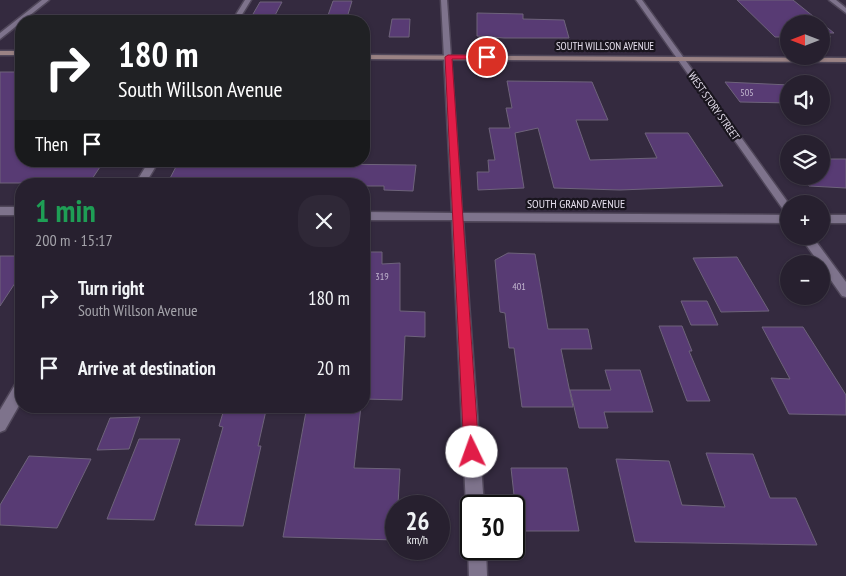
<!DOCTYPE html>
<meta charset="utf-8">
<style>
body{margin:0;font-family:"PT Sans Narrow",sans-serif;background:#2f2837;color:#f1f3f6;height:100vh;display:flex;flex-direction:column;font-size:19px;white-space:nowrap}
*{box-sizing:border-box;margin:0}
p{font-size:16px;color:#a4a3aa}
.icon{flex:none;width:28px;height:28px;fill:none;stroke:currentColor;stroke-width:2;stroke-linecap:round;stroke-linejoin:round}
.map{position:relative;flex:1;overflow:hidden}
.panel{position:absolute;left:15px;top:178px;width:355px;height:235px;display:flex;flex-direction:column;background:#27202f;border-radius:20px;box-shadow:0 1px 4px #0004,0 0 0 1px #433e4b}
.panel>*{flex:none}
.guide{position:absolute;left:15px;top:15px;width:355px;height:152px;border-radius:20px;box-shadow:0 1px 4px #0004,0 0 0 1px #433e4b;background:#202124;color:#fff;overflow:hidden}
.needle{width:32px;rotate:270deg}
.fabs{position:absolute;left:780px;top:15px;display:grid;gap:10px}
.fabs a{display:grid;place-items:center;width:50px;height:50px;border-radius:50%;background:#27202f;box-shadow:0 1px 4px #0004,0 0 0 1px #433e4b;font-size:25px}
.speed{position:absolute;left:385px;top:495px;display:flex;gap:10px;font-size:25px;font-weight:700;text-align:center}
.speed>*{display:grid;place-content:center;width:65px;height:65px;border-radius:50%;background:#27202f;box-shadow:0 1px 4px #0004,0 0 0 1px #433e4b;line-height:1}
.speed small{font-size:12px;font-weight:400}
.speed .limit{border:2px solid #111;border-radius:8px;background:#fff;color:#111}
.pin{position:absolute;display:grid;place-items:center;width:42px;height:42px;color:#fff;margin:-21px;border:2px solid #fff;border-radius:50%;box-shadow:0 1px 5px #0007}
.me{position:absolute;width:55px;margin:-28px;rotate:357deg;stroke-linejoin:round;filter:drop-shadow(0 0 4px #0008)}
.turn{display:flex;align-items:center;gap:18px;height:105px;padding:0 20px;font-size:22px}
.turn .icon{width:65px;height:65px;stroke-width:2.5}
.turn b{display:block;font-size:35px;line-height:42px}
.then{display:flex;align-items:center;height:48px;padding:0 20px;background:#0003;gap:10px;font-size:19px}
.round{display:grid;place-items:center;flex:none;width:52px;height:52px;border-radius:20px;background:#2f2837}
.head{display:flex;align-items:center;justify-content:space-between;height:85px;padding:0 20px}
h1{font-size:30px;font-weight:800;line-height:38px;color:#1e9e55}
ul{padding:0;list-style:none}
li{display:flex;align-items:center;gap:15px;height:70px;padding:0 20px}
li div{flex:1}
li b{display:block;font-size:19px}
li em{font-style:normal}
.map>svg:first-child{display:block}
</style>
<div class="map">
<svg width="846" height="576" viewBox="0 0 846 576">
<rect width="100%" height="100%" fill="#342a3f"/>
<!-- building -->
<g fill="#583b74" stroke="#6e637b">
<path d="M737,0H793L834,33H827L831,37H821V24H789V37H775Z"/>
<path d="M333,1H352L346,21H326Z"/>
<path d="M260,2H282L272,21H249Z"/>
<path d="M477,13L523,14V19L564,20L569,38H504L477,36Z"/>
<path d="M392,19H410L409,37H389Z"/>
<path d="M0,72H21V161H104L92,179L27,180L25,183H0Z"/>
<path d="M507,81L592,82L608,120H576L590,160L657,158L645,133H688L723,186L620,190L554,188L538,128L515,133L524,188L478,190L477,172H489L488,160H495L489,128H510L506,108H512Z"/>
<path d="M725,82L789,85V103L740,102Z"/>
<path d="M821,155H827L830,159H846V188L809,186L802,176H821Z"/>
<path d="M179,161H329L328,164L416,165L413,191L384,190V186H364V184H167Z"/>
<path d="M364,252H382V264L400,263V311L425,312V337L405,336L402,400L364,399Z"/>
<path d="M508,253L535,254L548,329H588L592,349H561L573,407H522L514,348H509L505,313L500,312L495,260Z"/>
<path d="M0,256H21V274L0,306Z"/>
<path d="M737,257L769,311L721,312L693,258Z"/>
<path d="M681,301H707L718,325H691Z"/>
<path d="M659,326H682L692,351H689L710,401H687Z"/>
<path d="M762,327H803L846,395V415L789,414L771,378L790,379Z"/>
<path d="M605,370H640L653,412H604L608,428H579L570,390H611Z"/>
<path d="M225,406H267L258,446H261L243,526L195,525L223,427L219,426Z"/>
<path d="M307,406H361L354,468L400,469L396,540L283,537Z"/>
<path d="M140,417L129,449L97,450L110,418Z"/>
<path d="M139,439H180L154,520L107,519Z"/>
<path d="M706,453L753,454L770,498H796L817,545L635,542L616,459L669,461L682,505L725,507Z"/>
<path d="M29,456L91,459L57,528L0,525V505Z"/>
<path d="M511,468H567L579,531H518Z"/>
</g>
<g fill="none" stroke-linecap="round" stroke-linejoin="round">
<defs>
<g id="minor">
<path d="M42,0H49L0,39V33Z"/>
<path d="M245,0H251L238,21H232Z"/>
<path d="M441,0H447L462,213L787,215L636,0H642L789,204V223L463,221L484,506H471V513L466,506L452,220H364V212L452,213Z"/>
<path d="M829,0H836L846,8V13Z"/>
<path d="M149,161H159L145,184H135Z"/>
<rect x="0" y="207" width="21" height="8"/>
<rect x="821" y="215" width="25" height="8"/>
<path d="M800,236H812L846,282V297L842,296Z"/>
<path d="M21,381V402L5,430L0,432V410L16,383Z"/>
<path d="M471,543V549H486L487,576H469L468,549Z"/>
</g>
<g id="secondary">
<rect x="0" y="51" width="21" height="4"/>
<path d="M364,55L846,58V62L364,59Z"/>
</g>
</defs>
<!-- minor casing -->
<use href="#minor" stroke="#50475a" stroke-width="3"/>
<!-- secondary casing -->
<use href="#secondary" stroke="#50475a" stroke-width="3"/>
<!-- minor -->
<use href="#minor" fill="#7e738c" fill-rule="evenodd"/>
<!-- secondary -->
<use href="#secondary" fill="#9a8284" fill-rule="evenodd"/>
</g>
<!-- route -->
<path fill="#e11d48" stroke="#92132f" d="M487,55L489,59H452L479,452L477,458L472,460L466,458L464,452L445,57L448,55Z"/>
<g text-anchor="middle" stroke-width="4.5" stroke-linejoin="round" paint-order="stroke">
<!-- number labels -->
<g font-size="10" fill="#c2b6cf">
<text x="747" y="96">505</text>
<text x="382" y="280">319</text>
<text x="519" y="290">401</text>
</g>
<!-- far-street labels -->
<g font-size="11" fill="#e5dfed" stroke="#19151e">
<text x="605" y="50">SOUTH WILLSON AVENUE</text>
<text transform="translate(714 106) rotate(55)" y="4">WEST STORY STREET</text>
</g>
<!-- street labels -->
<g font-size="12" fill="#e5dfed" stroke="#19151e">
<text x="576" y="208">SOUTH GRAND AVENUE</text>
</g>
</g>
</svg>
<div class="fabs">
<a><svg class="needle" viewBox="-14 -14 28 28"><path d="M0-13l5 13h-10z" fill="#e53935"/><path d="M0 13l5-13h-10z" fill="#a4a3aa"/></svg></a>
<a><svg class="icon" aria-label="sound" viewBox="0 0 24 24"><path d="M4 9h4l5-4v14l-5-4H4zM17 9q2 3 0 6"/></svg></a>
<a><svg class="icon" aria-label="layers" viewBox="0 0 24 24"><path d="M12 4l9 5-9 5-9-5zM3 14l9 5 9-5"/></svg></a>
<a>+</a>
<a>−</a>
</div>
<div class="speed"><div>26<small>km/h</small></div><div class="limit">30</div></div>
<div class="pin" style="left:487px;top:57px;background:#d93025"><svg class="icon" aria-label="arrive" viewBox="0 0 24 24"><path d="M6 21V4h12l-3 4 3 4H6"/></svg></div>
<svg class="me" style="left:472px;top:452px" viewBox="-20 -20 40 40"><circle r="19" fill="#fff"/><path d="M0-13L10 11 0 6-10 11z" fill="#e11d48"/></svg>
<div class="guide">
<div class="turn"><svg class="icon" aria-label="right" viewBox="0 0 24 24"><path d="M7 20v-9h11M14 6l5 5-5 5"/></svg><div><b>180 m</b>South Willson Avenue</div></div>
<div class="then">Then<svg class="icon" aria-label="arrive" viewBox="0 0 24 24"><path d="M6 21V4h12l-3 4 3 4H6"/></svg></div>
</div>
<section class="panel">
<div class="head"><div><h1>1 min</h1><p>200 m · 15:17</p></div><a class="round"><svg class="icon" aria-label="close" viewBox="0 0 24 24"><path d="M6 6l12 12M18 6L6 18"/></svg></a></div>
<ul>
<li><svg class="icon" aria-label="right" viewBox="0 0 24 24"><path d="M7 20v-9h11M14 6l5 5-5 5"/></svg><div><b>Turn right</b><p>South Willson Avenue</p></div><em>180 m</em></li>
<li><svg class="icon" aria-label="arrive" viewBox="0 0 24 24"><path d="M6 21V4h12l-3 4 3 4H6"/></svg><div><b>Arrive at destination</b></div><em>20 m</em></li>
</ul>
</section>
</div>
